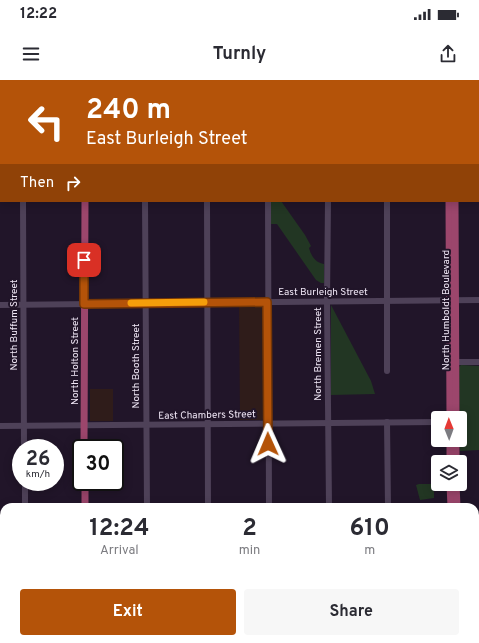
<!DOCTYPE html>
<style>
body{margin:0;font-family:Overpass,sans-serif;background:#f7f7f7;color:#2b2b33;height:100vh;display:flex;flex-direction:column;font-size:15px;white-space:nowrap}
*{box-sizing:border-box;margin:0}
p{font-size:13px;color:#7c7c81}
.icon{flex:none;width:22px;height:22px;fill:none;stroke:currentColor;stroke-width:2;stroke-linecap:round;stroke-linejoin:round}
.map{position:relative;flex:1;overflow:hidden}
.sheet{position:absolute;left:0px;top:423px;width:479px;height:140px;display:flex;flex-direction:column;background:#fff;border-radius:12px 12px 0 0;box-shadow:0 2px 10px #0003}
.sheet>*{flex:none}
.top-card{position:absolute;left:0px;top:0px;width:479px;height:122px;box-shadow:0 2px 10px #0003;background:#b45309;color:#fff;overflow:hidden}
.needle{width:26px;rotate:359deg}
.fabs{position:absolute;left:431px;top:331px;display:grid;gap:8px}
.fabs a{display:grid;place-items:center;width:36px;height:36px;border-radius:4px;background:#fff;box-shadow:0 2px 10px #0003;font-size:20px}
.speed{position:absolute;left:12px;top:359px;display:flex;gap:8px;font-size:20px;font-weight:700;text-align:center}
.speed>*{display:grid;place-content:center;width:52px;height:52px;border-radius:50%;background:#fff;box-shadow:0 2px 10px #0003;line-height:1}
.speed small{font-size:10px;font-weight:400}
.speed .limit{border:2px solid #111;border-radius:6px;background:#fff;color:#111}
.pin{position:absolute;display:grid;place-items:center;width:34px;height:34px;color:#fff;margin:-17px;border-radius:8px;box-shadow:0 2px 6px #0006}
.me{position:absolute;width:44px;margin:-22px;rotate:359deg;stroke-linejoin:round;filter:drop-shadow(0 0 3px #0008)}
.turn{display:flex;align-items:center;gap:14px;height:84px;padding:0 20px;font-size:18px}
.turn .icon{width:52px;height:52px;stroke-width:2.5}
.turn b{display:block;font-size:28px;line-height:34px}
.then{display:flex;align-items:center;height:38px;padding:0 20px;background:#0003;gap:8px;font-size:15px}
.eta{display:flex;justify-content:space-evenly;align-items:center;height:68px;text-align:center}
.eta b{font-size:24px;font-weight:700;line-height:28px}
.primary-button{display:flex;gap:8px;margin-top:auto;padding:8px 20px}
.primary-button a{flex:1;height:46px;border-radius:4px;background:#b45309;color:#fff;font-size:16px;font-weight:700;line-height:46px;text-align:center}
.primary-button a+a{background:#f7f7f7;color:#2b2b33}
.status{display:flex;justify-content:space-between;align-items:center;height:28px;padding:0 20px;background:#fff;direction:ltr}
.status svg{height:11px;fill:currentColor}
header{display:flex;justify-content:space-between;align-items:center;height:52px;padding:0 20px;background:#fff;font-size:18px;font-weight:700}
.map>svg:first-child{display:block}
</style>
<div class="status"><b>12:22</b><svg viewBox="0 0 49 12"><path d="M0 12V9h3v3zM5 12V6h3v6zM10 12V3h3v9zM15 12V0h3v12zM26 1h20v11H26zM47 4h2v5h-2z"/></svg></div>
<header><svg class="icon" aria-label="menu" viewBox="0 0 24 24"><path d="M4 6h16M4 12h16M4 18h16"/></svg>Turnly<svg class="icon" aria-label="share" viewBox="0 0 24 24"><path d="M12 15V3M7 8l5-5 5 5M5 13v7h14v-7"/></svg></header>
<div class="map">
<svg width="479" height="563" viewBox="0 0 479 563">
<rect width="100%" height="100%" fill="#211529"/>
<!-- education -->
<g fill="#2f1c1a">
<path d="M239,225H264V226L263,231L264,338L262,340H240Z"/>
<rect x="90" y="309" width="23" height="32"/>
</g>
<!-- green -->
<g fill="#223623">
<path d="M270,121H281L305,155L311,166L309,168C311,176 316,183 324,184V203H321L316,200L277,144H270Z"/>
<path d="M331,225L371,301L375,314L331,315Z"/>
<path d="M461,285L479,286V370L460,371L459,287Z"/>
<path d="M419,404H431L434,412V418L420,420L416,405Z"/>
<path d="M475,466H479V563H460V559H475Z"/>
</g>
<g fill="none" stroke-linecap="round" stroke-linejoin="round">
<!-- minor -->
<g stroke="#4e4158" stroke-width="6">
<path d="M208,0V1"/>
<path d="M328,0V1"/>
<path d="M24,1V0"/>
<path d="M146,1V0"/>
<path d="M268,1V0"/>
<path d="M387,1V0"/>
<path d="M478,97H479"/>
<path d="M0,102H1"/>
<path d="M23,121L24,368"/>
<path d="M145,121L147,427"/>
<path d="M207,121L208,427"/>
<path d="M268,121L269,427"/>
<path d="M328,121L327,221L329,427"/>
<path d="M0,225L479,220"/>
<path d="M451,282H479"/>
<path d="M387,291V121"/>
<path d="M387,342L388,427"/>
<path d="M0,346L438,342"/>
<path d="M25,402V427"/>
<path d="M26,559V563"/>
<path d="M148,559V563"/>
<path d="M210,559V563"/>
<path d="M270,559V563"/>
<path d="M330,559L331,563"/>
<path d="M390,559V563"/>
</g>
<!-- major -->
<g stroke="#9c466c" stroke-width="7">
<path d="M85,1V0"/>
<path d="M450,1V0"/>
<path d="M456,1V0"/>
<path d="M449,121L450,338"/>
<path d="M455,121L456,338"/>
<path d="M450,360V382"/>
<path d="M456,360V382"/>
<path d="M84,368L85,121"/>
<path d="M85,402V427"/>
<path d="M450,404L451,427"/>
<path d="M456,404L457,427"/>
<path d="M475,462L479,461"/>
<path d="M0,469H4"/>
<path d="M0,478H4"/>
<path d="M87,559V563"/>
<path d="M452,559V563"/>
<path d="M458,563V559"/>
</g>
</g>
<g fill="none" stroke-linecap="round" stroke-linejoin="round">
<defs>
<path id="route" d="M84,180V224L267,222L268,364"/>
</defs>
<!-- route casing -->
<use href="#route" stroke="#753606" stroke-width="10"/>
<!-- route -->
<use href="#route" stroke="#b45309" stroke-width="7"/>
<!-- slow -->
<path stroke="#f59e0b" stroke-width="7" d="M131,223L204,222"/>
</g>
<g text-anchor="middle" stroke-width="4" stroke-linejoin="round" paint-order="stroke">
<!-- street labels -->
<g font-size="10" fill="#efe6f5" stroke="#211529">
<text x="323" y="215">East Burleigh Street</text>
<text transform="translate(445 230) rotate(-90)" y="4">North Humboldt Boulevard</text>
<text transform="translate(13 245) rotate(-90)" y="4">North Buffum Street</text>
<text transform="translate(317 274) rotate(-90)" y="4">North Bremen Street</text>
<text transform="translate(74 281) rotate(-90)" y="4">North Holton Street</text>
<text transform="translate(135 286) rotate(-90)" y="4">North Booth Street</text>
<text transform="translate(207 334) rotate(-1)" y="4">East Chambers Street</text>
</g>
</g>
</svg>
<div class="fabs">
<a><svg class="needle" viewBox="-14 -14 28 28"><path d="M0-13l5 13h-10z" fill="#e53935"/><path d="M0 13l5-13h-10z" fill="#7c7c81"/></svg></a>
<a><svg class="icon" aria-label="layers" viewBox="0 0 24 24"><path d="M12 4l9 5-9 5-9-5zM3 14l9 5 9-5"/></svg></a>
</div>
<div class="speed"><div>26<small>km/h</small></div><div class="limit">30</div></div>
<div class="pin" style="left:84px;top:180px;background:#d93025"><svg class="icon" aria-label="arrive" viewBox="0 0 24 24"><path d="M6 21V4h12l-3 4 3 4H6"/></svg></div>
<svg class="me" style="left:268px;top:364px" viewBox="-20 -20 40 40"><path d="M0-17L14 15 0 8-14 15z" fill="#b45309" stroke="#fff" stroke-width="4"/></svg>
<div class="top-card">
<div class="turn"><svg class="icon" aria-label="left" viewBox="0 0 24 24"><path d="M17 20v-9H6M10 6l-5 5 5 5"/></svg><div><b>240 m</b>East Burleigh Street</div></div>
<div class="then">Then<svg class="icon" aria-label="right" viewBox="0 0 24 24"><path d="M7 20v-9h11M14 6l5 5-5 5"/></svg></div>
</div>
<section class="sheet">
<div class="eta">
<div><b>12:24</b><p>Arrival</p></div>
<div><b>2</b><p>min</p></div>
<div><b>610</b><p>m</p></div>
</div>
<div class="primary-button"><a>Exit</a><a>Share</a></div>
</section>
</div>
